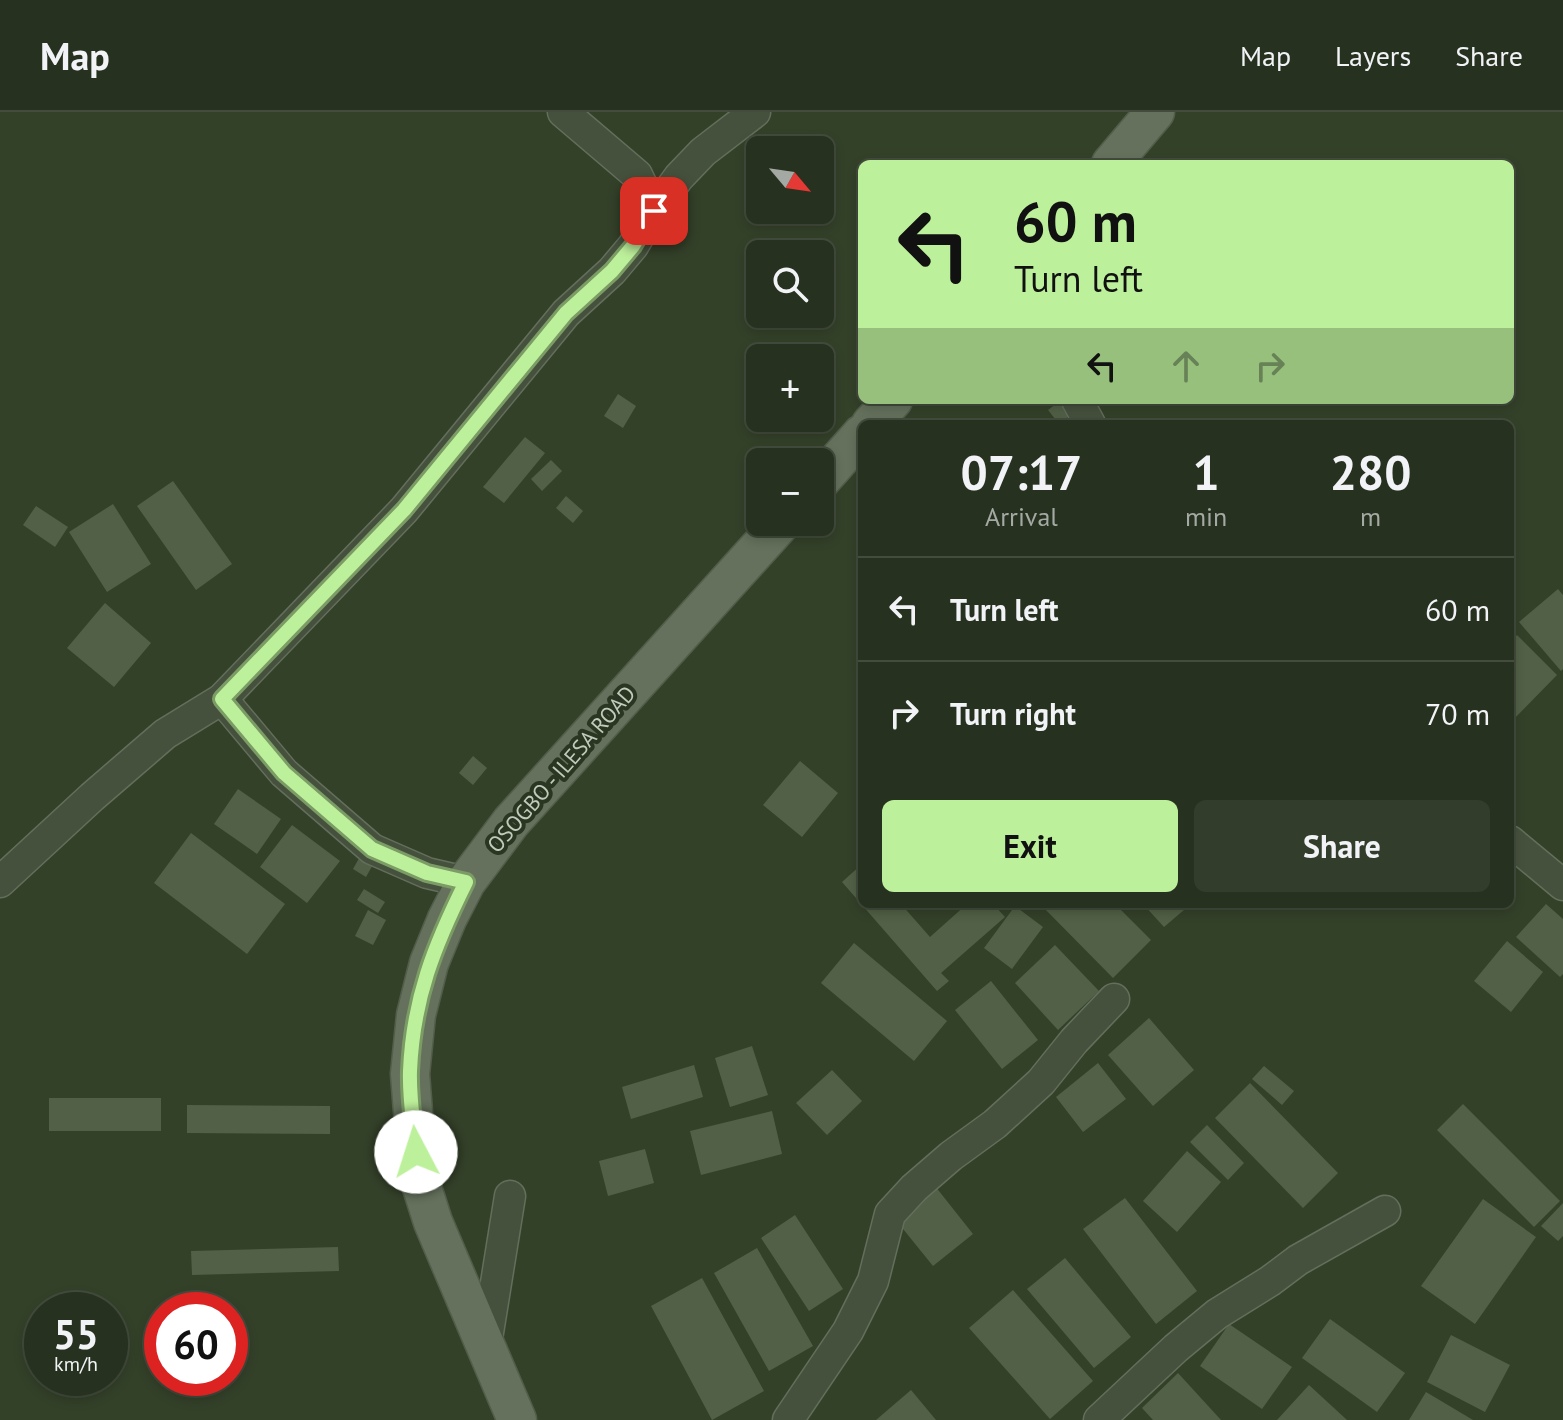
<!DOCTYPE html>
<meta charset="utf-8">
<style>
body{margin:0;font-family:"PT Sans",sans-serif;background:#333d2c;color:#f1f3f6;height:100vh;display:flex;flex-direction:column;font-size:30px;white-space:nowrap}
*{box-sizing:border-box;margin:0}
p{font-size:26px;color:#a4a9a4}
.icon{flex:none;width:44px;height:44px;fill:none;stroke:currentColor;stroke-width:2;stroke-linecap:round;stroke-linejoin:round}
.map{position:relative;flex:1;overflow:hidden}
.side{position:absolute;left:858px;top:308px;width:656px;height:488px;display:flex;flex-direction:column;background:#27311f;border-radius:12px;box-shadow:0 4px 12px #0003,0 0 0 2px #434c3d}
.side>*{flex:none}
.banner{position:absolute;left:858px;top:48px;width:656px;height:244px;border-radius:12px;box-shadow:0 4px 12px #0003,0 0 0 2px #434c3d;background:#bdf09b;color:#111;overflow:hidden}
.needle{width:52px;rotate:119deg}
.fabs{position:absolute;left:746px;top:24px;display:grid;gap:16px}
.fabs a{display:grid;place-items:center;width:88px;height:88px;border-radius:12px;background:#27311f;box-shadow:0 4px 12px #0003,0 0 0 2px #434c3d;font-size:40px}
.speed{position:absolute;left:24px;top:1180px;display:flex;gap:16px;font-size:40px;font-weight:700;text-align:center}
.speed>*{display:grid;place-content:center;width:104px;height:104px;border-radius:50%;background:#27311f;box-shadow:0 4px 12px #0003,0 0 0 2px #434c3d;line-height:1}
.speed small{font-size:20px;font-weight:400}
.speed .limit{border:12px solid #d22;background:#fff;color:#111}
.pin{position:absolute;display:grid;place-items:center;width:68px;height:68px;color:#fff;margin:-34px;border-radius:16px;box-shadow:0 4px 12px #0006}
.me{position:absolute;width:88px;margin:-44px;rotate:355deg;stroke-linejoin:round;filter:drop-shadow(0 0 6px #0008)}
.turn{display:flex;align-items:center;gap:28px;height:168px;padding:0 24px;font-size:36px}
.turn .icon{width:104px;height:104px;stroke-width:2.5}
.turn b{display:block;font-size:56px;line-height:68px}
.lanes{display:flex;align-items:center;height:76px;padding:0 24px;background:#0003;justify-content:center;gap:40px;direction:ltr}
.lanes .off{opacity:.35}
.eta{display:flex;justify-content:space-evenly;align-items:center;height:136px;text-align:center}
.eta b{font-size:48px;font-weight:800;line-height:56px}
.primary-button{display:flex;gap:16px;margin-top:auto;padding:16px 24px}
.primary-button a{flex:1;height:92px;border-radius:12px;background:#bdf09b;color:#111;font-size:32px;font-weight:800;line-height:92px;text-align:center}
.primary-button a+a{background:#333d2c;color:#f1f3f6}
ul{padding:0;list-style:none}
li{display:flex;align-items:center;gap:24px;height:104px;padding:0 24px;border-top:2px solid #434c3d}
li div{flex:1}
li b{display:block;font-size:30px}
li em{font-style:normal}
header{display:flex;align-items:center;gap:48px;box-sizing:border-box;height:112px;padding:0 40px;background:#27311f;border-bottom:2px solid #434c3d}
header strong{font-size:38px}
nav{display:flex;gap:44px;margin-inline-start:auto;font-size:28px}
.map>svg:first-child{display:block}
</style>
<header>
<strong>Map</strong>
<nav><a>Map</a><a>Layers</a><a>Share</a></nav>
</header>
<div class="map">
<svg width="1563" height="1308" viewBox="0 0 1563 1308">
<rect width="100%" height="100%" fill="#344129"/>
<!-- building -->
<g fill="#516046">
<path d="M618,282L636,294L623,316L604,304Z"/>
<path d="M1061,288H1067L1076,299L1059,312L1048,298Z"/>
<path d="M525,325L545,341L504,391L483,375Z"/>
<path d="M551,348L562,359L542,379L531,367Z"/>
<path d="M173,369L232,452L196,478L137,394Z"/>
<path d="M566,384L583,399L573,411L556,396Z"/>
<path d="M113,392L151,452L107,480L69,420Z"/>
<path d="M36,394L68,415L55,435L23,413Z"/>
<path d="M1558,477L1563,483V557L1561,559L1519,510Z"/>
<path d="M105,491L151,531L114,575L67,536Z"/>
<path d="M1517,523L1557,563L1510,611V530Z"/>
<path d="M473,644L487,656L473,673L459,661Z"/>
<path d="M800,649L838,681L802,725L763,693Z"/>
<path d="M238,677L281,707L257,742L214,712Z"/>
<path d="M292,713L340,749L307,791L260,755Z"/>
<path d="M191,721L285,792L247,842L154,771Z"/>
<path d="M362,741L375,749L366,765L353,757Z"/>
<path d="M862,752V792H901L930,825L967,792H993L1005,805L941,861L949,869L937,879L842,770Z"/>
<path d="M364,777L385,790L378,801L357,788Z"/>
<path d="M1040,792H1115L1151,828L1113,866Z"/>
<path d="M1143,792H1191L1164,815Z"/>
<path d="M1546,792L1563,807V862L1560,865L1516,825Z"/>
<path d="M1015,794L1043,815L1012,857L984,836Z"/>
<path d="M368,798L386,808L373,833L355,824Z"/>
<path d="M1507,829L1543,860L1511,900L1474,869Z"/>
<path d="M854,831L947,909L914,949L821,871Z"/>
<path d="M1055,833L1099,879L1058,918L1015,871Z"/>
<path d="M991,869L1038,928L1002,957L955,898Z"/>
<path d="M1149,906L1194,958L1153,994L1108,943Z"/>
<path d="M752,934L768,983L730,995L715,946Z"/>
<path d="M1098,951L1126,987L1083,1020L1056,985Z"/>
<path d="M694,953L703,985L631,1007L622,975Z"/>
<path d="M1264,954L1294,979L1282,993L1252,967Z"/>
<path d="M832,958L862,989L827,1023L796,991Z"/>
<path d="M1250,971L1338,1061L1303,1096L1215,1006Z"/>
<rect x="49" y="986" width="112" height="33"/>
<path d="M1463,992L1560,1089L1534,1115L1437,1018Z"/>
<path d="M187,993L330,994V1022L187,1021Z"/>
<path d="M772,999L782,1042L701,1063L690,1019Z"/>
<path d="M1207,1013L1244,1051L1228,1068L1190,1030Z"/>
<path d="M645,1037L654,1071L608,1084L599,1049Z"/>
<path d="M1187,1039L1221,1070L1177,1120L1143,1089Z"/>
<path d="M935,1074L973,1122L933,1154L895,1107Z"/>
<path d="M1125,1086L1197,1179L1156,1212L1083,1117Z"/>
<path d="M1483,1087L1536,1125L1475,1212L1421,1174Z"/>
<path d="M1563,1091V1124L1558,1129L1541,1114Z"/>
<path d="M795,1103L843,1177L809,1199L761,1126Z"/>
<path d="M338,1135L339,1159L192,1163L191,1139Z"/>
<path d="M757,1136L813,1234L769,1259L714,1161Z"/>
<path d="M1065,1146L1131,1225L1094,1256L1027,1177Z"/>
<path d="M702,1166L764,1279L712,1308L651,1194Z"/>
<path d="M1013,1178L1093,1269L1050,1307L969,1216Z"/>
<path d="M1330,1207L1405,1261L1377,1300L1302,1246Z"/>
<path d="M1229,1212L1292,1255L1262,1297L1200,1254Z"/>
<path d="M1451,1223L1510,1253L1485,1300L1427,1270Z"/>
<path d="M1178,1261L1221,1308H1153L1142,1296Z"/>
<path d="M1309,1273L1347,1308H1277Z"/>
<path d="M911,1278L936,1308H876Z"/>
<path d="M1426,1280L1473,1308H1409Z"/>
</g>
<g fill="none" stroke-linecap="round" stroke-linejoin="round">
<defs>
<g id="minor">
<path d="M563,0L637,63L654,99"/>
<path d="M1077,288L1090,312"/>
<path d="M222,587L284,661L372,737L427,761L466,770"/>
<path d="M1510,729L1563,773"/>
<path d="M0,770L92,685L165,622L222,587L404,398L566,201L612,159L633,134L654,99L679,65L703,40L755,0"/>
<path d="M486,1233L510,1084"/>
<path d="M788,1308L848,1219L873,1169L890,1102L914,1076L951,1044L995,1012L1041,970L1074,929L1114,887"/>
<path d="M1099,1308L1176,1236L1217,1202L1270,1169L1298,1148L1385,1099"/>
</g>
<g id="major">
<path d="M1111,52L1155,0"/>
<path d="M871,312L893,288"/>
<path d="M820,369L862,322"/>
<path d="M517,1308L433,1110L418,1063L410,962L416,903L429,851L447,807L466,770L511,710L782,410"/>
</g>
</defs>
<!-- minor casing -->
<use href="#minor" stroke="#646e5c" stroke-width="33"/>
<!-- major casing -->
<use href="#major" stroke="#525d4a" stroke-width="41"/>
<!-- minor -->
<use href="#minor" stroke="#46513d" stroke-width="30"/>
<!-- major -->
<use href="#major" stroke="#65715c" stroke-width="38"/>
</g>
<g fill="none" stroke-linecap="round" stroke-linejoin="round">
<defs>
<path id="route" d="M416,1040C414,1014 409,986 410,959C413,887 434,834 466,770L427,761L372,737L284,661L222,587L404,398L566,201L612,159L633,134L654,99"/>
</defs>
<!-- route casing -->
<use href="#route" stroke="#7b9c65" stroke-width="20"/>
<!-- route -->
<use href="#route" stroke="#bdf09b" stroke-width="14"/>
</g>
<g text-anchor="middle" stroke-width="8" stroke-linejoin="round" paint-order="stroke">
<!-- street labels -->
<g font-size="22" fill="#c1cbbb" stroke="#2b3622">
<text transform="translate(561 657) rotate(-49)" y="8">OSOGBO - ILESA ROAD</text>
</g>
</g>
</svg>
<div class="fabs">
<a><svg class="needle" viewBox="-14 -14 28 28"><path d="M0-13l5 13h-10z" fill="#e53935"/><path d="M0 13l5-13h-10z" fill="#a4a9a4"/></svg></a>
<a><svg class="icon" aria-label="search" viewBox="0 0 24 24"><circle cx="10" cy="10" r="6"/><path d="M15 15l6 6"/></svg></a>
<a>+</a>
<a>−</a>
</div>
<div class="speed"><div>55<small>km/h</small></div><div class="limit">60</div></div>
<div class="pin" style="left:654px;top:99px;background:#d93025"><svg class="icon" aria-label="arrive" viewBox="0 0 24 24"><path d="M6 21V4h12l-3 4 3 4H6"/></svg></div>
<svg class="me" style="left:416px;top:1040px" viewBox="-20 -20 40 40"><circle r="19" fill="#fff"/><path d="M0-13L10 11 0 6-10 11z" fill="#bdf09b"/></svg>
<div class="banner">
<div class="turn"><svg class="icon" aria-label="left" viewBox="0 0 24 24"><path d="M17 20v-9H6M10 6l-5 5 5 5"/></svg><div><b>60 m</b>Turn left</div></div>
<div class="lanes"><svg class="icon" aria-label="left" viewBox="0 0 24 24"><path d="M17 20v-9H6M10 6l-5 5 5 5"/></svg><svg class="icon off" aria-label="ahead" viewBox="0 0 24 24"><path d="M12 20V5M6 11l6-6 6 6"/></svg><svg class="icon off" aria-label="right" viewBox="0 0 24 24"><path d="M7 20v-9h11M14 6l5 5-5 5"/></svg></div>
</div>
<section class="side">
<div class="eta">
<div><b>07:17</b><p>Arrival</p></div>
<div><b>1</b><p>min</p></div>
<div><b>280</b><p>m</p></div>
</div>
<ul>
<li><svg class="icon" aria-label="left" viewBox="0 0 24 24"><path d="M17 20v-9H6M10 6l-5 5 5 5"/></svg><div><b>Turn left</b></div><em>60 m</em></li>
<li><svg class="icon" aria-label="right" viewBox="0 0 24 24"><path d="M7 20v-9h11M14 6l5 5-5 5"/></svg><div><b>Turn right</b></div><em>70 m</em></li>
</ul>
<div class="primary-button"><a>Exit</a><a>Share</a></div>
</section>
</div>
